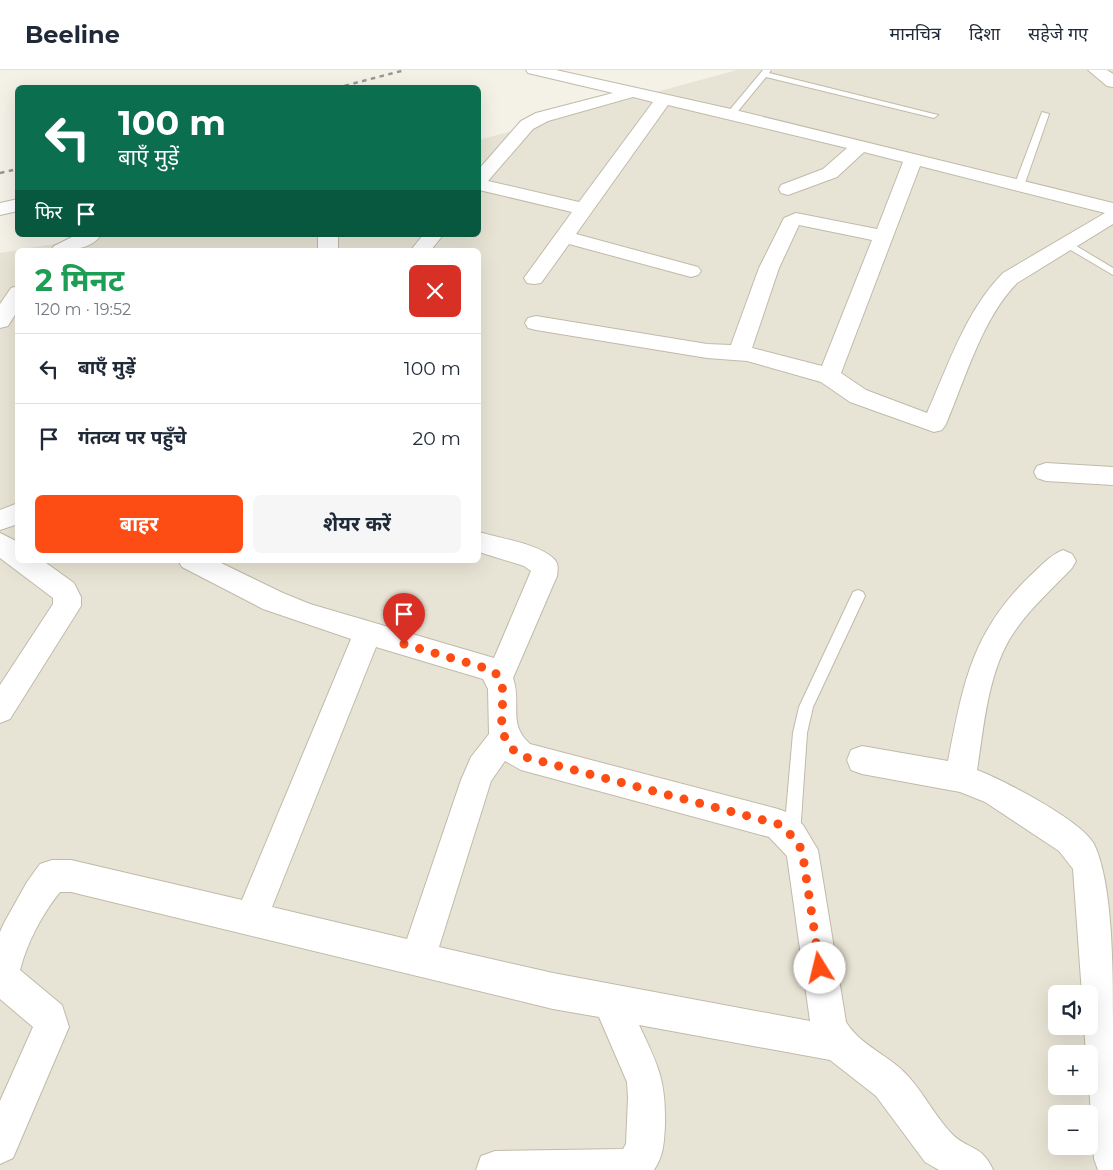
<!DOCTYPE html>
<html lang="hi">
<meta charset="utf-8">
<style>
body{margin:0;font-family:Montserrat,"Noto Sans Devanagari",sans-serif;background:#f6f6f7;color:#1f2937;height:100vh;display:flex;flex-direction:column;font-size:19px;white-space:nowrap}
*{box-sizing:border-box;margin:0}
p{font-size:16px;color:#747a83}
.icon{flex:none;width:28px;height:28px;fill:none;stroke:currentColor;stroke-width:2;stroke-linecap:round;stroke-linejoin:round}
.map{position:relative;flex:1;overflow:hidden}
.drawer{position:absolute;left:15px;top:178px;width:466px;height:315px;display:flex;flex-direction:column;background:#fff;border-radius:8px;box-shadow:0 5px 20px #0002}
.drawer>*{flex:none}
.guide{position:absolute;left:15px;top:15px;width:466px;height:152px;border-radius:8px;box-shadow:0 5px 20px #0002;background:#0b6e4f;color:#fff;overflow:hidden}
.controls{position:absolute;left:1048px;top:915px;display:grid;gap:10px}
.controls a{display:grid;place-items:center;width:50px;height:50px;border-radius:8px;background:#fff;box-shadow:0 5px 20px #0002;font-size:25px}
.pin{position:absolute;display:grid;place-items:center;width:42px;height:42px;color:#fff;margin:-51px -21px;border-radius:50% 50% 50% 0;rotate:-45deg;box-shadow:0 0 5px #0007}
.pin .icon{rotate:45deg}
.me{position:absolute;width:55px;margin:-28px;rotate:351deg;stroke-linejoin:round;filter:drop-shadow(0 0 4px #0008)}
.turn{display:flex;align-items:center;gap:18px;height:105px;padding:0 20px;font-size:22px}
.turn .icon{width:65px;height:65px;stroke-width:2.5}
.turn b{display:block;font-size:35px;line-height:42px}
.then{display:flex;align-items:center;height:48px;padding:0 20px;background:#0003;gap:10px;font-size:19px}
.round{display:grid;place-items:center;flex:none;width:52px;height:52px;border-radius:8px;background:#f6f6f7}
.summary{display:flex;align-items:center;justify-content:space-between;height:85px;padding:0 20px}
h1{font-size:30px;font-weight:700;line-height:38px;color:#1e9e55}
.button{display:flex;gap:10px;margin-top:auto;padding:10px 20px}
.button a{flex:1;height:58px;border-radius:8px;background:#fe4d14;color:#fff;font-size:20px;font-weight:700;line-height:58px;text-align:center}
.button a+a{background:#f6f6f7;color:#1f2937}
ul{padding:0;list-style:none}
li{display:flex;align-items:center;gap:15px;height:70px;padding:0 20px;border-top:1px solid #e0e1e3}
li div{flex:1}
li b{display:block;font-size:19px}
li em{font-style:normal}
header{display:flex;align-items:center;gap:30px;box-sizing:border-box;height:70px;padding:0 25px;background:#fff;border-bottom:1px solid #e0e1e3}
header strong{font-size:24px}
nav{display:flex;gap:28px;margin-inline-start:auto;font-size:18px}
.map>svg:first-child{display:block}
</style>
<header>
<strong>Beeline</strong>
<nav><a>मानचित्र</a><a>दिशा</a><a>सहेजे गए</a></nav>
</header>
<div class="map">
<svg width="1113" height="1100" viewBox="0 0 1113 1100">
<rect width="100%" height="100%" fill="#f4f1e7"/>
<!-- residential -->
<path fill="#e8e4d5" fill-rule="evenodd" d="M737,0H1113V1100H0V183L107,165H479V70ZM18,180H479V490H18ZM1056,924H1089V956H1056ZM1056,984H1089V1016H1056ZM1056,1044H1089V1076H1056Z"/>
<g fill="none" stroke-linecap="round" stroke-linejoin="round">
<defs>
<g id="service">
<path d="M763,0H771L769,3L938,45L934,48L766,7L734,46H728V42Z"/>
<path d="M1042,42L1049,44L1024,116L1016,118L1014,116Z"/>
<path d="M1068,171L1113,198V205L1064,176V172Z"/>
<path d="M858,520L863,522L865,526L813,637L807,663L800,765L798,770L792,773L786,770L784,765L793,663L799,637L853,522Z"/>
</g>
<g id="minor">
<path d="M526,0H556L731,39L1113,133V154L1017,213C983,247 965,309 946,354L942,360L934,362L850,332L821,312L747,291L707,288L536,260L528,258L525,253L528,248L536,246L707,274L731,275L759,198L784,148L796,143L877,159L903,92L864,82L837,107L788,125L781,123L779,119L781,115L823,99L847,78L668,35L576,164L698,197L701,201L698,205L691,207L569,174L541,213L534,214L527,213L524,208L572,142L479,120V99L521,51L536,43L613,23L528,3ZM633,27L653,32L579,132L488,111L533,59L548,51ZM920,96L1105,143L1003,203C966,240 948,296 927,343L866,320L841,303ZM799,155L872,170L822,296L752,278L779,198Z"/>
<path d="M1088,0H1107L1113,4V17L1107,16Z"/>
<path d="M18,129V141L0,145V133Z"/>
<path d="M76,165H101C90,181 68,180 51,180L54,176Z"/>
<rect x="318" y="165" width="20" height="15"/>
<path d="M423,165H443L431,180H411Z"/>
<path d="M18,216V240L8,256L0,258V234L11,218Z"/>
<path d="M1046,393L1113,397V415L1046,411L1037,408L1034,402L1037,396Z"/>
<path d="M18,433V454L0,460V440Z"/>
<path d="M479,462C499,468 538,474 553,488C559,493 558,499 557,506L513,608C522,634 507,654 530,674L778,739L789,743L803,755L818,780L846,952C859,973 883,983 901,999C921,1017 933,1044 951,1063C967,1080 982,1074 993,1100H939L925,1092L876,1026L830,990L639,955C658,995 666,1010 665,1055C664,1072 664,1085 654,1100H476L481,1086L495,1081L623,1079L626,1074L628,1028L627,1012L599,947L553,939L71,822H60C42,844 27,873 20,900L62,935L69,957L13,1088L0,1094V1031L33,957L0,929V862L4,853L27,812L40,794L52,790H71L242,830L351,569L263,539L182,497L178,490H215L283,523L310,534L494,588L531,501L524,496L479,482ZM376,577L483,609L488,619L489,664L471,687L461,710L407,869L272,837ZM505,691L521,700L769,767L787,786L810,951L553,903L439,877L491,711Z"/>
<path d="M0,463L18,472V490H42L74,513L81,527V536L10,649L0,653V615L53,534V528L0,488Z"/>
<path d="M1063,480L1072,484L1076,491L1072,498C1050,521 1025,543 1009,570C987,609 984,657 977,700C1003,710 1081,750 1094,774C1113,813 1113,902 1113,949C1113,999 1113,1050 1113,1100H1098L1094,1089L1089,1016V984H1086L1084,956H1089V924H1082L1073,799L1059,781L985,732L960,722L862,704L851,700L847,690L851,680L862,676L948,691C963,615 971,563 1030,506C1041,496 1050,485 1063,480Z"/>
</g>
</defs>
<!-- service casing -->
<use href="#service" stroke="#c0baa9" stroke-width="2"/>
<!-- minor casing -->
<use href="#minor" stroke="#c0baa9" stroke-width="2"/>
<!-- service -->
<use href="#service" fill="#fff" fill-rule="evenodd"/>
<!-- minor -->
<use href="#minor" fill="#fff" fill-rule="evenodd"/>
<!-- rail -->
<g stroke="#979797" stroke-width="2.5" stroke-dasharray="4.5 4.5" stroke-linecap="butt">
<path d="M336,18L405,0"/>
<path d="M0,103L18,99"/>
</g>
</g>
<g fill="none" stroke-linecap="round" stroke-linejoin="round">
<!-- route -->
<path stroke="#fe4d14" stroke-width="9" stroke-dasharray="0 16.2" d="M404,574L492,600C519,621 482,660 521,686L778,754L792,766L802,780L820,898"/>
</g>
</svg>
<div class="controls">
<a><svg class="icon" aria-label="sound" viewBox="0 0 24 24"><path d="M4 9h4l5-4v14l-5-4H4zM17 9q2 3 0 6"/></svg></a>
<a>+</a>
<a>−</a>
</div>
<div class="pin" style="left:404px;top:574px;background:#d93025"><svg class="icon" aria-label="arrive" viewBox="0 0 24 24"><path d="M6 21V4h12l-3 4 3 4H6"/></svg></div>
<svg class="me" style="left:820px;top:898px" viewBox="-20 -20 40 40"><circle r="19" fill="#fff"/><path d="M0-13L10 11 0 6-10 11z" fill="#fe4d14"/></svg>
<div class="guide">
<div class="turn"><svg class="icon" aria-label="left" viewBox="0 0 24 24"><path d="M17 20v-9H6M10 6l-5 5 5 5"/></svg><div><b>100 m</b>बाएँ मुड़ें</div></div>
<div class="then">फिर<svg class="icon" aria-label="arrive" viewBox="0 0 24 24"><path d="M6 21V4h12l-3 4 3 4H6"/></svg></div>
</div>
<section class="drawer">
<div class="summary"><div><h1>2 मिनट</h1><p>120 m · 19:52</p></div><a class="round" style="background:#d93025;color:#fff"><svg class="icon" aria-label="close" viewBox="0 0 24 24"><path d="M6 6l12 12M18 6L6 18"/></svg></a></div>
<ul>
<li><svg class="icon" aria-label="left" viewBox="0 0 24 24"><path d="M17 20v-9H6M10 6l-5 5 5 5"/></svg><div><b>बाएँ मुड़ें</b></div><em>100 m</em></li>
<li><svg class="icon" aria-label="arrive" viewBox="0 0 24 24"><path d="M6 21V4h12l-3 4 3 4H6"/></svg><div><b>गंतव्य पर पहुँचे</b></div><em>20 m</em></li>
</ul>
<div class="button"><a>बाहर</a><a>शेयर करें</a></div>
</section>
</div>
